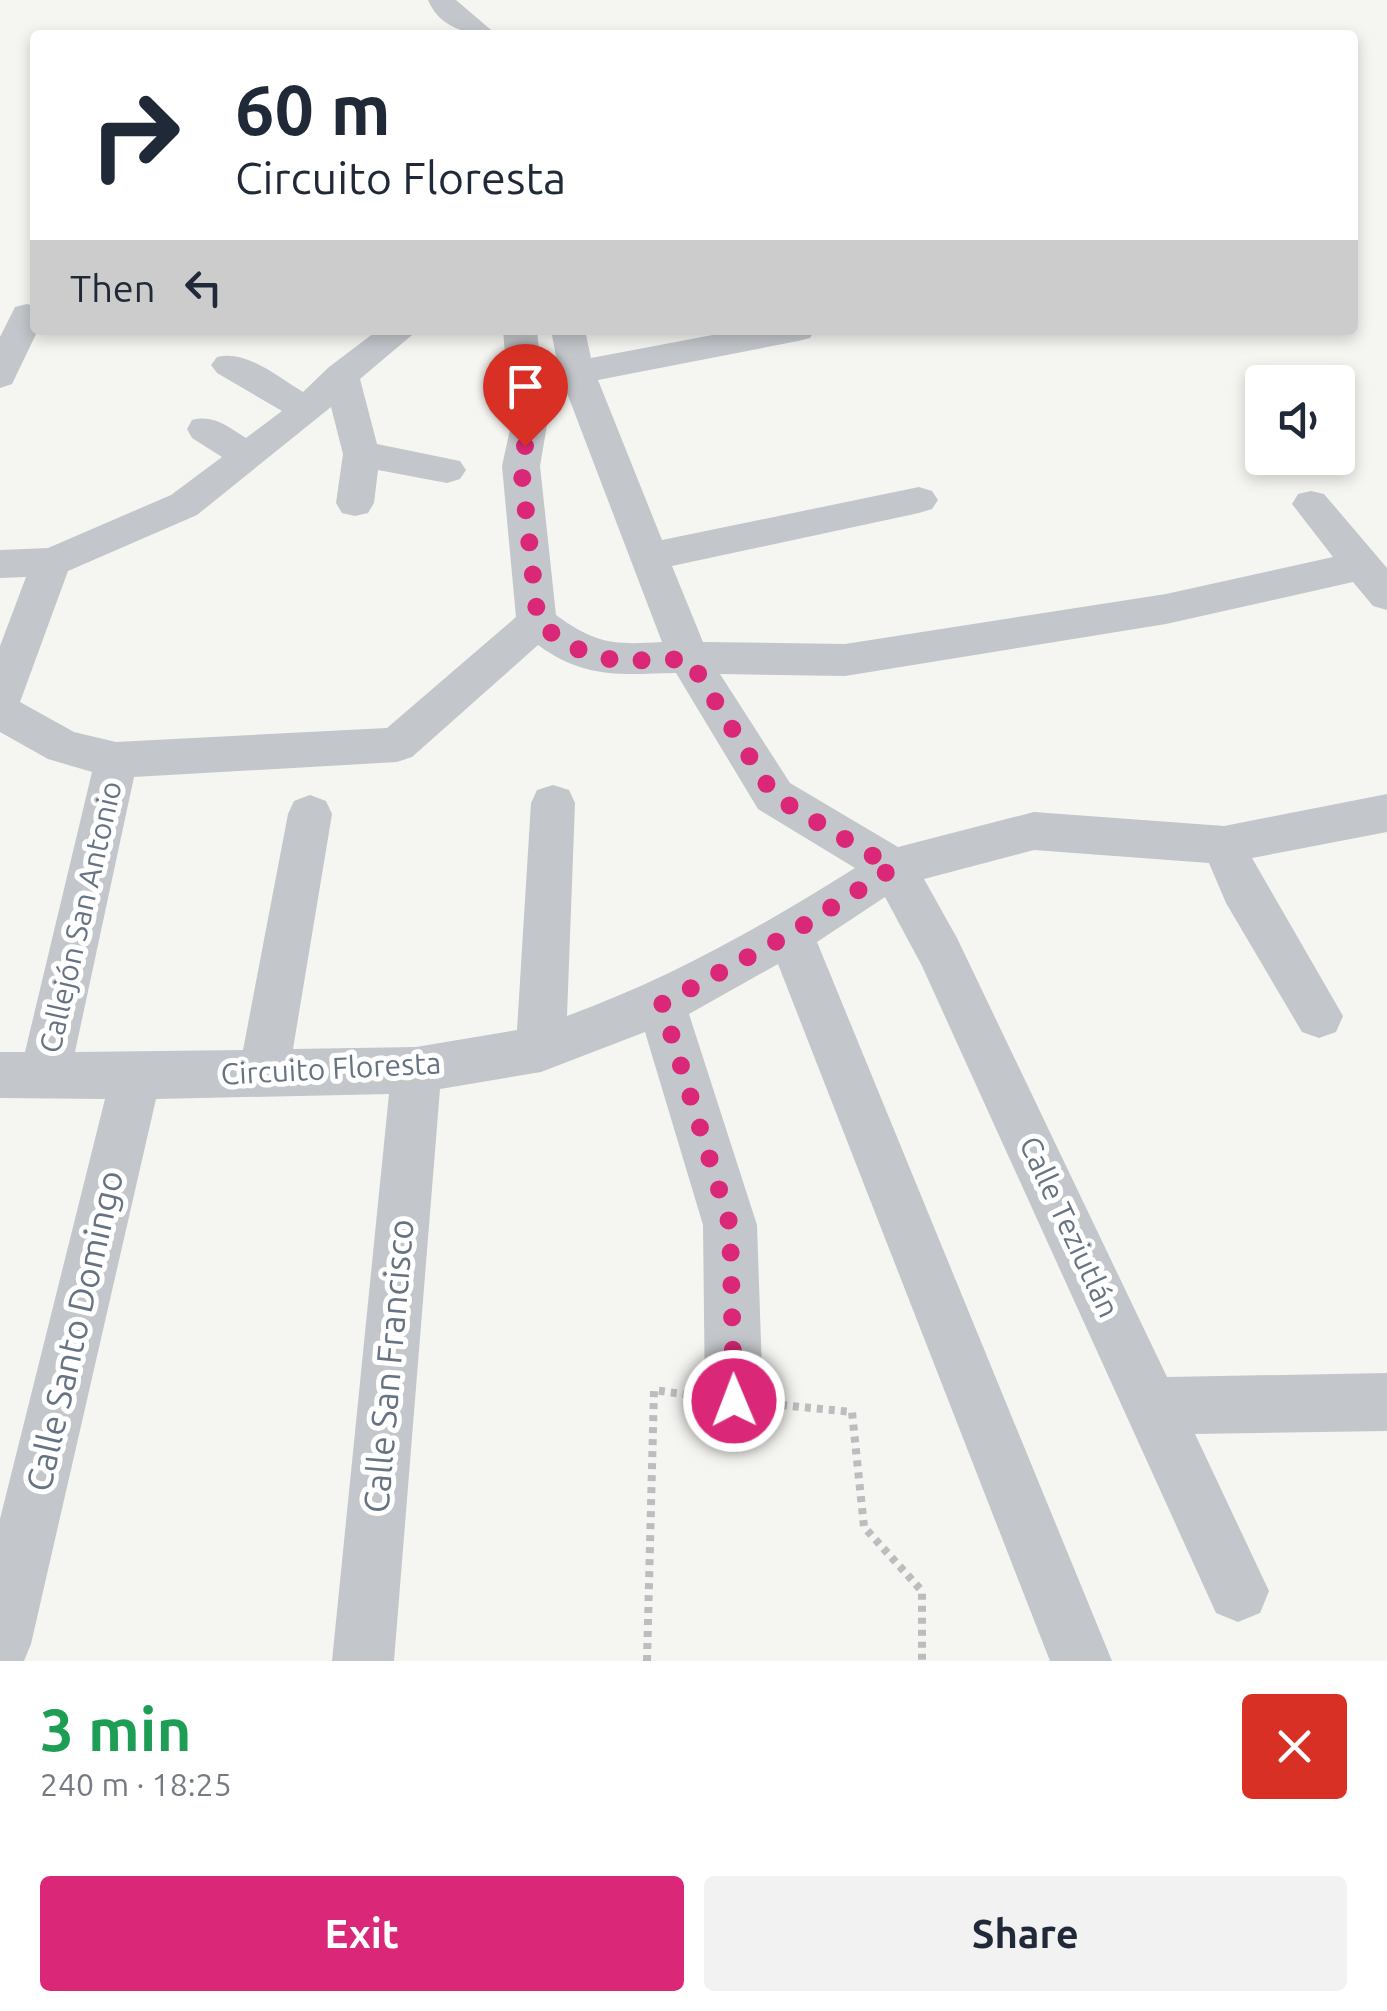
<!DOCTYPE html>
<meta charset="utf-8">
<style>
body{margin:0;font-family:Ubuntu,sans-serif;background:#f2f2f3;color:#1f2937;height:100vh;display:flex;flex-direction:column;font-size:38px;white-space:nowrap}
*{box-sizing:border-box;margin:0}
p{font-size:32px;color:#747a83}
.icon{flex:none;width:55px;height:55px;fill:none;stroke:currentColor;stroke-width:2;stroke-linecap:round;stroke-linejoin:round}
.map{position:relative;height:1661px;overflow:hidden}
.side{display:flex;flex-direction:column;background:#fff;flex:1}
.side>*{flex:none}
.guide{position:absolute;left:30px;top:30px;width:1328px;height:305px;border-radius:10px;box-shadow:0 5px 15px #0003;background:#fff;color:#1f2937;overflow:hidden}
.tools{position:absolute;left:1245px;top:365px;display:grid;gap:20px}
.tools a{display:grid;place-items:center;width:110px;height:110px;border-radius:10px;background:#fff;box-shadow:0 5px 15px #0003;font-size:50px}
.pin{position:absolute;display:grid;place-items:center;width:85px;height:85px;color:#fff;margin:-102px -42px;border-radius:50% 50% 50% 0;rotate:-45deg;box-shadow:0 0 10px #0007}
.pin .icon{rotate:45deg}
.me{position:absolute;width:110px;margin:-55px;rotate:359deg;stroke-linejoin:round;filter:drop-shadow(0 0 8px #0008)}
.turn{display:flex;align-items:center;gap:35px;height:210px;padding:0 40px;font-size:45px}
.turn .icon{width:130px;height:130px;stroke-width:2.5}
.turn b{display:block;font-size:70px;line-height:85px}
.then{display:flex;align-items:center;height:95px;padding:0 40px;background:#0003;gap:20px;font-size:38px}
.round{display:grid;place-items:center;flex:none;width:105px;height:105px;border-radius:10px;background:#f2f2f3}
.overview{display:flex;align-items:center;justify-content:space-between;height:170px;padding:0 40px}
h1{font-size:60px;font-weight:600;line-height:75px;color:#1e9e55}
.cta{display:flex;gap:20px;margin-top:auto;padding:20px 40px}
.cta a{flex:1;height:115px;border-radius:10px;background:#db2777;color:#fff;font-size:40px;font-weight:600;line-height:115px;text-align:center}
.cta a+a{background:#f2f2f3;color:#1f2937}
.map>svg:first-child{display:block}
</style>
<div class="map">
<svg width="1387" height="1661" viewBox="0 0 1387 1661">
<rect width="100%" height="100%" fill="#f5f6f2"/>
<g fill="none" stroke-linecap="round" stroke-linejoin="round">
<!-- path -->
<g stroke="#bbbdbf" stroke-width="8" stroke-dasharray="6 6" stroke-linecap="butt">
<path d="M781,1405L852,1412L864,1527L922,1591V1661"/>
<path d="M647,1661L654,1390L689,1395"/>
</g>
<!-- minor -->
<g fill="#c3c6ca" fill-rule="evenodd">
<path d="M428,0H456L497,35C469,35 440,29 428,0Z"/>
<path d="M27,304L35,306L38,330L12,384L0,388V337L15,307Z"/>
<path d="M378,330H418L360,379L377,444L460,461L466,470L460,479L447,483L378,470L374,503L368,513L355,516L342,513L336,503L343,454L331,407L197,515L68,571L20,702L74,732L116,742L387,728L516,617L502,466L511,425L503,330H537L547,425L540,466L556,615C596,644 614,645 662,642L559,372L551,330H585L591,358L739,330H815L810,338L798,341L598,380L662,540L919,487L932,491L938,500L932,509L919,513L672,566L703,642L845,644L1166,594L1333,557L1292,504L1298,494L1311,491L1324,494L1387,568V610L1373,606L1353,582L1166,624L845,676L720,674L790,783L898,847L1034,812L1224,826L1387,794V832L1252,858L1343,1016L1336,1032L1319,1038L1302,1032L1226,903L1209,863L1034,850L924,879L957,938L1167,1377L1387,1373V1431L1195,1434L1269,1591L1260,1613L1238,1622L1216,1613L922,966L885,897L817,942L1112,1661H1050L778,964L689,1014L757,1225L763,1401L754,1421L734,1430L714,1421L705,1401L703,1225L645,1032L541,1072L440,1089L394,1661H332L389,1094L156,1099L31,1644L24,1661H0V1519L105,1099L0,1098V1052H25L92,772L48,759L0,732V646L26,577L0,578V550L48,548L171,495L222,457L192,438L187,429L192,420C214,414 228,427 246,438L282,411L217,373L211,365L217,357C246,349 279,378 303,392L329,367ZM538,645C586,680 622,674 676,673L758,809L855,868C761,927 671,978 567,1016L575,803L569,790L553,785L537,790L531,803L517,1030L416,1047L293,1049L332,814L326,801L310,795L294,801L288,814L243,1050L75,1052L134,777L397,762L412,757Z"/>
</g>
</g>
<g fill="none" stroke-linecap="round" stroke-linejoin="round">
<!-- route -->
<path stroke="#db2777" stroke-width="18" stroke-dasharray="0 32.4" d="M525,446L521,466L538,622L568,646L616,661L689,659L774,796L893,868L790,934L662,1004L730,1225L734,1401"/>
</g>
<g text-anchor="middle" stroke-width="10" stroke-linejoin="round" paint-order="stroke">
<!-- street labels -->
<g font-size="30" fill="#657383" stroke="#fff">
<text transform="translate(81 917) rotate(-77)" y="10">Callejón San Antonio</text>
<text transform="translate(331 1069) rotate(-3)" y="10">Circuito Floresta</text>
<text transform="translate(1069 1227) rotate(65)" y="10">Calle Teziutlán</text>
</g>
<!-- near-street labels -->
<g font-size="35" fill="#657383" stroke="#fff">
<text transform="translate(75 1331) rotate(-77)" y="12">Calle Santo Domingo</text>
<text transform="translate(389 1366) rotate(-85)" y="12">Calle San Francisco</text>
</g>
</g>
</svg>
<div class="tools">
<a><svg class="icon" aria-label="sound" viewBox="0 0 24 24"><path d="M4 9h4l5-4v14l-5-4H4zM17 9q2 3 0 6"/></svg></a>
</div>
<div class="pin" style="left:525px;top:446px;background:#d93025"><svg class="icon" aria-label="arrive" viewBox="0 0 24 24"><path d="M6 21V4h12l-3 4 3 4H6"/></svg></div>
<svg class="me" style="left:734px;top:1401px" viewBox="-20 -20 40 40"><circle r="17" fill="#db2777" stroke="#fff" stroke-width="3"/><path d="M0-11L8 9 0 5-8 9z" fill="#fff"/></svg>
<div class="guide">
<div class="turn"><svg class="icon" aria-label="right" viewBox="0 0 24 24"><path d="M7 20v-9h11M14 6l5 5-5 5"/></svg><div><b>60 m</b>Circuito Floresta</div></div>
<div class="then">Then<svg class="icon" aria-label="left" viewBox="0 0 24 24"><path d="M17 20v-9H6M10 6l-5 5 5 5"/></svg></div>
</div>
</div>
<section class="side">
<div class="overview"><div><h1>3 min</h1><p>240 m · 18:25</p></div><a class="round" style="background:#d93025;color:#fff"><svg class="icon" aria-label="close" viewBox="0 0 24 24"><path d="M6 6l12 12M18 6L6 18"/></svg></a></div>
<div class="cta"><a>Exit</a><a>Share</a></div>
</section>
